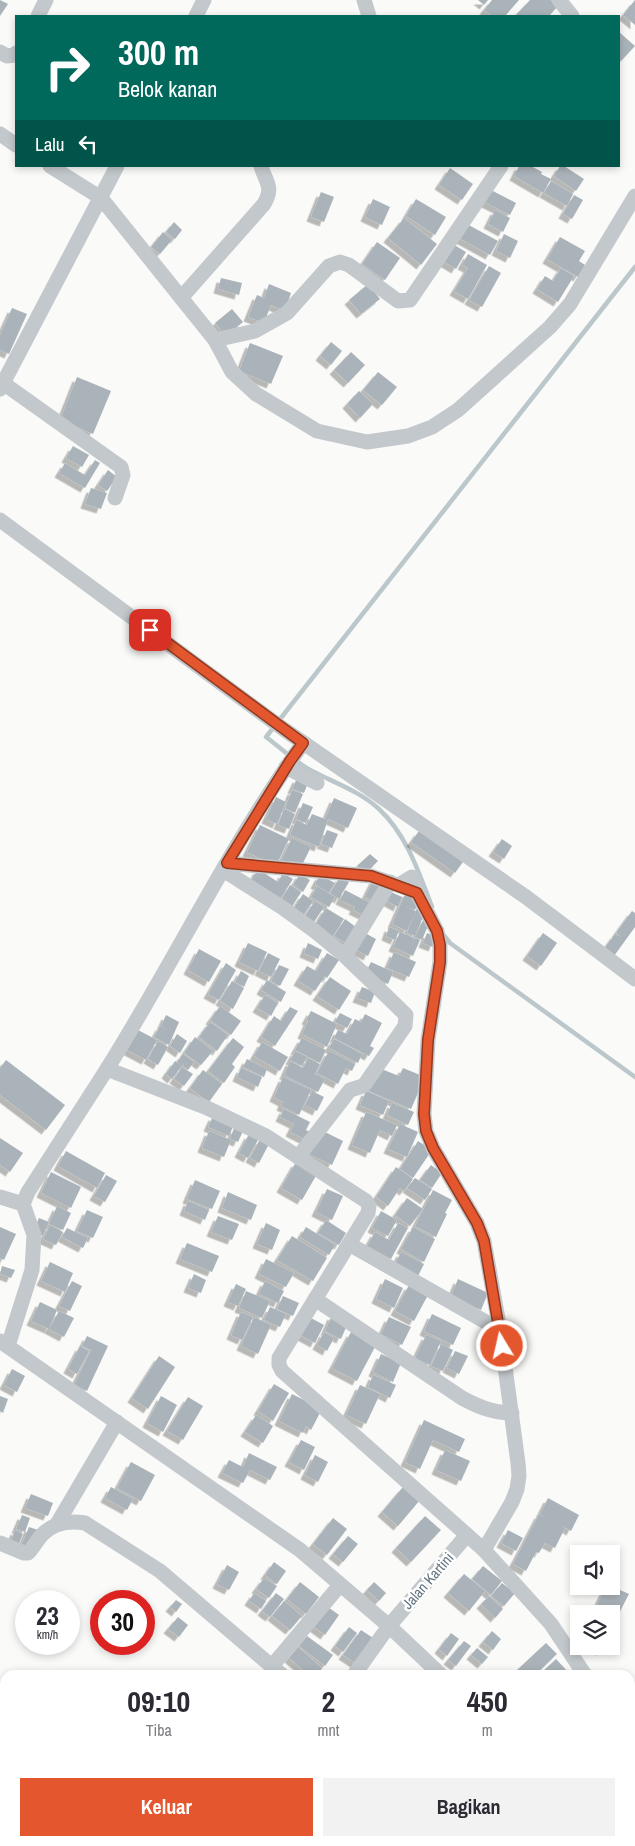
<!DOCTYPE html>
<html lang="id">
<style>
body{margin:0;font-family:"Archivo Narrow",sans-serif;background:#f2f2f3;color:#2b2b33;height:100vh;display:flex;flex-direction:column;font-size:19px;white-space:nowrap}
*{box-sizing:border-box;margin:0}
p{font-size:16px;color:#7c7c81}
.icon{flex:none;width:28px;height:28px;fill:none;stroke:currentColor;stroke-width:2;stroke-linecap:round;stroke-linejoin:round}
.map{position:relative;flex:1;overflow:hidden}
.drawer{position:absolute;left:0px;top:1670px;width:635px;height:176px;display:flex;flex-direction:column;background:#fff;border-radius:15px 15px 0 0;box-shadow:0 2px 8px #0003}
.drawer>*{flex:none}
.guide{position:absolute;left:15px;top:15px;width:605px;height:152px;border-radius:0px;box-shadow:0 2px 8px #0003;background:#00695c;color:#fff;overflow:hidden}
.buttons{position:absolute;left:570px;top:1545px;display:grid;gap:10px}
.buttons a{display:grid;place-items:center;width:50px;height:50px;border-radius:0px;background:#fff;box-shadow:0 2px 8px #0003;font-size:25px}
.speed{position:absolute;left:15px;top:1590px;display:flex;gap:10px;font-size:25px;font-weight:700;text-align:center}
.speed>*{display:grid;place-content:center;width:65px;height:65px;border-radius:50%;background:#fff;box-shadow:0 2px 8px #0003;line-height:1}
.speed small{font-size:12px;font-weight:400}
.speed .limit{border:8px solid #d22;background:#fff;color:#111}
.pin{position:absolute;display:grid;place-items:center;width:42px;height:42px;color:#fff;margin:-21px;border-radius:10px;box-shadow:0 2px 8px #0006}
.me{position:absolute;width:55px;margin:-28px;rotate:351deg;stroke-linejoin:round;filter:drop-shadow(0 0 4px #0008)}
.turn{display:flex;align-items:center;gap:18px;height:105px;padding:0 20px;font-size:22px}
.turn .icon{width:65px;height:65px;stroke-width:2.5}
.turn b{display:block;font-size:35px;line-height:42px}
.then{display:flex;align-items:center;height:48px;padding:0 20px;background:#0003;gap:10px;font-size:19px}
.eta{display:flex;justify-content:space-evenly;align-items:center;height:85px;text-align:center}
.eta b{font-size:30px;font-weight:700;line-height:35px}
.button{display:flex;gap:10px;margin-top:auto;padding:10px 20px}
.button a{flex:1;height:58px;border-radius:0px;background:#e4572e;color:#fff;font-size:20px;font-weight:700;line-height:58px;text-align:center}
.button a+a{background:#f2f2f3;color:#2b2b33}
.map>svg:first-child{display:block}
</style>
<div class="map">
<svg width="635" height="1846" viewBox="0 0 635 1846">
<defs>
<filter id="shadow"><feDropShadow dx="-4.5" dy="4.5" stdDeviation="0" flood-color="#0004"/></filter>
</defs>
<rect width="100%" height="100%" fill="#fafaf8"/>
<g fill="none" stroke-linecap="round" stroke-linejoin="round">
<!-- stream -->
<g stroke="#bbc7cb" stroke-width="4.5">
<path d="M432,907C419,873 407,835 379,809C361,792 335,783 312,771C296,763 281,748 266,737L635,267"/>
<path d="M442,933L450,943L635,1077"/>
</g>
</g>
<!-- building -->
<g fill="#aab3b9" filter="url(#shadow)">
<path d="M0,0L8,4L0,16Z"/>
<path d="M478,0H488L484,5Z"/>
<path d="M492,0H519L505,16H492L484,10Z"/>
<path d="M530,0H551L558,6L549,16H515Z"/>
<path d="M635,0V25L623,15Z"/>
<path d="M619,32L635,46L621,61L619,59Z"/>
<path d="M519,166H531L542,172L536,184L541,174L551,179L543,193L514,176Z"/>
<path d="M560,166H564L584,179L576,191L554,176Z"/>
<path d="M450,168L473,184L462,200L439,185Z"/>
<path d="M551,181L573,194L567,206L544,193Z"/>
<path d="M491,190L516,203L510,215L484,202Z"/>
<path d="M321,192L334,197L324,222L311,217Z"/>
<path d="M574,195L583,200L572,219L563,214Z"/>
<path d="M373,199L390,207L382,225L365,217Z"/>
<path d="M416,199L446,217L435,235L406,216Z"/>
<path d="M495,210L510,218L503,232L488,224Z"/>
<path d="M404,218L437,244L421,265L388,238Z"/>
<path d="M174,222L182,230L175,239L166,232Z"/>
<path d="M465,223L498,241L490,255L457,237Z"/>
<path d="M163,232L172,240L160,254L151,247Z"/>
<path d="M504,234L518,241L510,258L496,251Z"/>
<path d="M560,237L585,251L579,261L585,265L578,277L547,259Z"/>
<path d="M377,242L400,258L385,280L362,264Z"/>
<path d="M451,243L466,252L456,269L441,260Z"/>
<path d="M468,254L487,265L468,299L454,291L468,268L462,265Z"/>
<path d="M489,266L501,273L482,307L469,300Z"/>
<path d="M561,268L574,276L558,302L537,289L545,276L553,281Z"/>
<path d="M221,278L242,283L239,295L218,289Z"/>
<path d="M269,284L291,293L285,311L271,305L264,323L248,317L257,295L264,298Z"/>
<path d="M368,284L380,299L361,314L349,300Z"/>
<path d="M12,308L27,314L9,354L0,350V335Z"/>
<path d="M232,309L243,322L226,336L215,323Z"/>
<path d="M331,342L342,351L331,365L320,356Z"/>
<path d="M250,343L283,356L271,384L239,371Z"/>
<path d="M351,352L365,365L348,383L334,370Z"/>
<path d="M378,372L397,387L382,405L363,390Z"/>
<path d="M77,377L111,391L93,434L60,420Z"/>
<path d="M359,391L373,404L360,418L347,404Z"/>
<path d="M73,446L89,455L82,467L66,458Z"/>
<path d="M95,460L100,463L85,488L59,473L65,463L85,475Z"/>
<path d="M108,470L117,477L107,491L98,485Z"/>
<path d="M91,488L107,493L101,509L85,504Z"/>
<path d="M297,778L308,783L304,793L292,789Z"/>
<path d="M292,790L303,794L295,813L285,808Z"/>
<path d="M276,797L286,802L277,824L266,819Z"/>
<path d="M334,798L357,808L348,828L328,819L319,847L290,835L296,820L307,825L312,814L325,819Z"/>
<path d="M303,803L313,807L306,823L296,819Z"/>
<path d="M284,809L295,814L289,829L278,825Z"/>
<path d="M260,825L289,839L276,866L247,852Z"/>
<path d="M327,830L338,834L332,848L321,844Z"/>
<path d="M419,831L463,862L455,873L411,842Z"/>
<path d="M292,838L311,847L300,869L281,861Z"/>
<path d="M502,839L512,846L504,859L493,852Z"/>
<path d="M370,854L378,861L365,874L357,866Z"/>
<path d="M258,869L278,882L283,873L293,879L279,901L250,883Z"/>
<path d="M300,874L310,880L303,892L293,885Z"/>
<path d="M320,875L335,883L329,893L315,884Z"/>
<path d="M340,877L349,882L339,899L330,893Z"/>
<path d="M374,879L385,884L376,903L365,897Z"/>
<path d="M290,885L301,892L290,910L279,903Z"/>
<path d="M317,886L335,897L329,907L311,897Z"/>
<path d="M345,890L374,905L368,917L353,910L355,907L340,900Z"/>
<path d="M391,892L402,897L398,907L387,901Z"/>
<path d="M406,892L420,898L415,910L404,906L416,911L407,931L392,924Z"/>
<path d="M303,894L313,901L302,918L292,911Z"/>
<path d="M315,901L324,907L312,925L303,919Z"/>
<path d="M326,908L344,919L331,939L314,927Z"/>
<path d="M417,908L425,912L415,936L407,933Z"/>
<path d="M632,911L635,913V927L614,956L604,949L615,934L621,937L616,933Z"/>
<path d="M424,918L430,921L422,940L415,937Z"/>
<path d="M345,919L360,930L350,945L334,936Z"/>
<path d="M389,927L399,931L395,940L386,936Z"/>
<path d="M363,932L376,939L368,956L354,949Z"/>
<path d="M400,932L414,938L413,941L415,938L420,940L413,956L393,947Z"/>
<path d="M427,933L437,937L433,947L423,943Z"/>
<path d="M543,933L557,943L541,966L527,956Z"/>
<path d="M248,943L267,952L258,971L239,962Z"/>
<path d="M308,943L322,950L318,959L304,953Z"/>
<path d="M199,949L221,961L209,982L188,970Z"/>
<path d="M394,952L416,962L409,977L387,968Z"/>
<path d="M268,953L280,959L271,977L259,971Z"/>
<path d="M327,953L339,960L327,978L325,976L315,991L298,981L307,966L316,971Z"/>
<path d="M371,962L393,972L388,984L365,974Z"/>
<path d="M226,963L236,970L219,1000L208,994Z"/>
<path d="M279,965L289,969L280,986L271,981Z"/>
<path d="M241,971L249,976L244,987L235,982Z"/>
<path d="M330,977L340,984L336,990L340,984L351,991L339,1010L317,996Z"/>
<path d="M267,980L286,992L281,1002L261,990Z"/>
<path d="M232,981L244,988L233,1009L220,1001Z"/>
<path d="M362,987L375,992L371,1003L357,998Z"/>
<path d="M265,995L278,1003L271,1016L257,1008Z"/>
<path d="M220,1006L241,1021L231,1035L210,1020Z"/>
<path d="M290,1007L298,1011L275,1046L261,1037L274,1016L281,1021Z"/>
<path d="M311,1011L337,1024L327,1047L302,1034L308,1021L328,1030L306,1020Z"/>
<path d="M340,1013L352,1019L347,1028L335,1022Z"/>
<path d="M365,1014L382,1023L370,1046L374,1048L369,1056L334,1038L338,1030L347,1034L355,1019L361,1022Z"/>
<path d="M166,1015L179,1022L169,1045L154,1037L160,1026L169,1031L161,1026Z"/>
<path d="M210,1022L228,1035L217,1051L199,1037Z"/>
<path d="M138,1030L157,1040L146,1060L127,1050Z"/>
<path d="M177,1034L187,1041L180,1053L170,1046Z"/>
<path d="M195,1037L213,1051L201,1065L184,1053Z"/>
<path d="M233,1038L244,1047L232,1064L235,1067L224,1083L208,1071Z"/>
<path d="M302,1038L326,1050L320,1063L295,1050Z"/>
<path d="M334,1039L362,1054L358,1063L329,1048Z"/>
<path d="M158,1041L168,1047L158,1065L148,1059Z"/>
<path d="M262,1042L288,1057L280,1071L254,1056Z"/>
<path d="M295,1051L307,1057L302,1066L290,1060Z"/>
<path d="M329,1051L355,1064L352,1071L346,1068L338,1084L317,1073Z"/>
<path d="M183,1054L194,1062L188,1070L183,1066L184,1063L182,1066L177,1062Z"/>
<path d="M308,1058L320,1064L315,1074L325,1079L318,1092L284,1075L290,1061L303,1068Z"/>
<path d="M247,1059L267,1069L264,1077L243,1067Z"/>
<path d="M6,1060L65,1105L46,1130L0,1095V1068Z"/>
<path d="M175,1061L182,1066L172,1079L166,1074Z"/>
<path d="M182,1067L193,1074L184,1086L174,1079Z"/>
<path d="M241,1068L262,1077L258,1087L237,1077Z"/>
<path d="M379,1068L399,1076L403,1068L425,1077L411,1109L369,1091Z"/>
<path d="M203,1070L222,1084L209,1102L190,1088Z"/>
<path d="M283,1077L311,1090L299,1115L281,1106L283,1102L274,1097Z"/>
<path d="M312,1091L324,1097L317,1111L305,1105Z"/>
<path d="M366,1091L389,1101L383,1115L360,1105Z"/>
<path d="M392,1103L414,1112L408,1125L387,1115Z"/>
<path d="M284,1109L310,1122L306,1130L310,1132L306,1140L290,1132L294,1124L280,1117Z"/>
<path d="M366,1112L397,1125L392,1136L380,1130L370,1153L352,1145Z"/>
<path d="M213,1116L234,1124L229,1136L208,1127Z"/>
<path d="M400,1124L418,1132L407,1157L388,1149Z"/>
<path d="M234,1128L243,1131L238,1142L230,1139Z"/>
<path d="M321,1130L343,1141L332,1165L309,1154Z"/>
<path d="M209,1131L231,1140L224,1157L202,1148Z"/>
<path d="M249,1134L258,1140L248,1158L239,1153Z"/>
<path d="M0,1138L23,1153L10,1172L0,1165Z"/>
<path d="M260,1139L269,1144L259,1163L250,1158Z"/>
<path d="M418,1141L432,1150L413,1178L400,1169Z"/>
<path d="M66,1151L105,1173L97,1188L58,1166Z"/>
<path d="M296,1162L317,1174L302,1200L281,1188Z"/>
<path d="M431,1165L442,1173L432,1188L420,1180Z"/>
<path d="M396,1167L413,1179L404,1191L400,1188L388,1206L376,1197Z"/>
<path d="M51,1172L81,1187L71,1208L41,1193Z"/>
<path d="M106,1175L117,1181L105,1202L94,1196Z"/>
<path d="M415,1178L432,1189L425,1200L407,1188Z"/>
<path d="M195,1180L220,1191L212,1209L187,1199Z"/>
<path d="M327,1189L343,1196L332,1220L316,1212Z"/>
<path d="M433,1190L452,1200L445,1213L447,1214L436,1237L415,1226Z"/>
<path d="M228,1192L257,1205L251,1220L222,1208Z"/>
<path d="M407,1198L423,1209L410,1226L395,1215Z"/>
<path d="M188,1201L209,1210L205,1220L184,1211Z"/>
<path d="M57,1206L71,1213L63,1230L49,1224Z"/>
<path d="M87,1210L103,1217L93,1238L77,1231Z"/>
<path d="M381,1211L397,1220L388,1236L372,1228Z"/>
<path d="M218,1216L239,1224L232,1240L211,1232Z"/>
<path d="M39,1218L49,1222L43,1236L33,1232Z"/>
<path d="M326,1220L346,1233L339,1245L318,1233Z"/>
<path d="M266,1223L280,1230L272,1250L257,1244Z"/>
<path d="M398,1223L408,1228L391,1259L367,1246L375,1232L389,1240Z"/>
<path d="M50,1225L63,1232L56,1245L43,1239Z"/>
<path d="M0,1227L16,1234L4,1260L0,1258Z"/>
<path d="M306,1227L335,1245L329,1255L300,1237Z"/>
<path d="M413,1227L435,1239L424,1262L401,1249Z"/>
<path d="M67,1228L88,1238L83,1248L62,1237Z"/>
<path d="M292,1236L327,1258L313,1281L277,1260Z"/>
<path d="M187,1243L219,1256L212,1272L180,1259Z"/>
<path d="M401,1252L424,1264L416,1280L393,1268Z"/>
<path d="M266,1259L294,1273L286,1287L259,1274Z"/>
<path d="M50,1262L73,1273L65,1292L41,1281Z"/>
<path d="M2,1266L15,1270L11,1278L0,1274Z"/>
<path d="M194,1274L206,1280L201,1293L188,1288Z"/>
<path d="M385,1279L403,1288L394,1308L376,1299Z"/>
<path d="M458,1279L488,1293L481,1310L451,1296Z"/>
<path d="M72,1281L82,1286L70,1311L59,1306Z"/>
<path d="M265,1281L284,1291L278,1303L259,1294Z"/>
<path d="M236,1284L246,1289L238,1306L228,1302Z"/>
<path d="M409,1285L428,1295L414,1321L395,1311Z"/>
<path d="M246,1291L270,1301L262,1318L239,1308Z"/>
<path d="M283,1296L299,1303L293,1316L277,1309Z"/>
<path d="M40,1302L57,1310L49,1329L31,1321Z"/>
<path d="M270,1307L286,1314L280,1327L264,1320Z"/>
<path d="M59,1311L74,1318L64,1337L49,1329Z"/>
<path d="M241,1312L253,1317L242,1340L231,1335Z"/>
<path d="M432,1314L461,1328L453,1345L424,1331Z"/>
<path d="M332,1315L348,1323L341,1339L325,1331Z"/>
<path d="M254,1317L271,1325L258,1354L241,1346Z"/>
<path d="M309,1317L324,1325L315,1343L300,1335Z"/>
<path d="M389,1317L411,1327L402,1345L381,1334Z"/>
<path d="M324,1332L334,1338L327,1351L317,1345Z"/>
<path d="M351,1332L376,1345L357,1381L332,1368Z"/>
<path d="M426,1335L441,1341L430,1365L415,1358Z"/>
<path d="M87,1336L108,1346L87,1391L74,1385L91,1350L82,1346Z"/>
<path d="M441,1344L453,1350L443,1371L431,1366Z"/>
<path d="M80,1346L89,1351L77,1374L68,1369Z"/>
<path d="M455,1351L468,1356L459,1374L447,1368Z"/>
<path d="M381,1354L401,1363L393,1382L373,1372Z"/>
<path d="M159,1356L175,1367L148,1409L132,1398Z"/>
<path d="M12,1369L25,1376L17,1392L4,1385Z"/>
<path d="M373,1375L396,1385L390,1398L368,1387Z"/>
<path d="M274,1384L289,1393L273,1421L258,1411Z"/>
<path d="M360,1385L380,1394L366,1424L346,1415Z"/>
<path d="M292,1394L322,1409L311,1430L306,1426L303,1433L279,1421Z"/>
<path d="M0,1396L8,1399L3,1413L0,1411Z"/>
<path d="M161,1396L177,1405L163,1432L147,1423Z"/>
<path d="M188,1397L203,1406L183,1440L167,1431Z"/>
<path d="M256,1415L273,1426L263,1443L245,1432Z"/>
<path d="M424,1420L465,1439L459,1452L433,1440L420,1469L405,1462Z"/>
<path d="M301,1440L315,1447L304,1470L289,1462Z"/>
<path d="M445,1450L470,1461L461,1481L436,1470Z"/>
<path d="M249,1453L277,1467L270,1480L250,1470L243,1483L222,1473L229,1460L243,1467Z"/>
<path d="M315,1455L328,1462L318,1482L305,1475Z"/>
<path d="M131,1462L155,1475L141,1501L117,1488Z"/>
<path d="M111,1487L133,1499L127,1510L105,1498Z"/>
<path d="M403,1487L420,1500L398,1526L382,1512Z"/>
<path d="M31,1494L53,1503L48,1516L25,1508Z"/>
<path d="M548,1498L568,1509L561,1521L568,1509L579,1515L571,1531L559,1524L565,1528L555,1548L545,1543L539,1553L536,1552L526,1571L513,1564L539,1514L547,1519L540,1514Z"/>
<path d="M22,1515L30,1518L25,1532L16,1529Z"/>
<path d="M425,1516L441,1530L411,1562L396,1548Z"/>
<path d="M333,1518L347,1529L327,1555L313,1544Z"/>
<path d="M29,1527L38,1530L30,1550L21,1546Z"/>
<path d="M15,1530L23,1534L18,1546L10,1543Z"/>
<path d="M508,1530L523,1538L516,1551L501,1543Z"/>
<path d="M348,1536L358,1544L343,1562L333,1554Z"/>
<path d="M274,1562L286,1571L277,1584L265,1575Z"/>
<path d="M227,1565L239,1572L229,1590L217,1584Z"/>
<path d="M483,1566L502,1581L491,1595L472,1579Z"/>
<path d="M464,1574L485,1591L469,1611L448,1593Z"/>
<path d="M264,1578L277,1586L269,1598L256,1589Z"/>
<path d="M300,1582L319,1597L306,1614L287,1599Z"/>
<path d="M374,1582L386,1593L379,1601L367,1590Z"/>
<path d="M502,1583L515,1593L504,1606L491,1596Z"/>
<path d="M606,1586H611L629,1594L611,1629V1614H593Z"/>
<path d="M254,1593L266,1601L261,1609L249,1601Z"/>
<path d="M276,1593L284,1599L270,1617L262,1611Z"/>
<path d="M489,1596L503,1609L495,1618L481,1604Z"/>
<path d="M176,1600L182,1604L176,1612L170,1607Z"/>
<path d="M284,1601L302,1616L290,1630L272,1616Z"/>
<path d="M328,1607L339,1615L325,1635L314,1627Z"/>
<path d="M178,1617L188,1625L179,1637L168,1629Z"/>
<path d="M349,1627L357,1633L343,1652L335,1646Z"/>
<path d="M361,1630L376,1640L358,1665L343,1655Z"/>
<path d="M492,1631L501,1639L493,1650L483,1642Z"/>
<path d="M451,1633L459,1639L447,1656L439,1649Z"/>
<path d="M307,1636L333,1655L325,1666L299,1646Z"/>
<path d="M464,1641L471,1646L456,1666L448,1660Z"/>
<path d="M546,1643L557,1654L535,1675H518L515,1672Z"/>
<path d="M592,1646H603L601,1651Z"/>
<path d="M298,1647L322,1668L317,1675H309L289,1658Z"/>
<path d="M477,1648L488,1657L482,1664L471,1655Z"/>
<path d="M556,1659L569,1673L567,1675H541L540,1674Z"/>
<path d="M453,1841H459L464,1846H449Z"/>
</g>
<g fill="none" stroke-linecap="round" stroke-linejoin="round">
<!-- minor -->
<g stroke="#c3c8cc" stroke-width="15">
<path d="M364,0L369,16"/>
<path d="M559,0L572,16"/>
<path d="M38,16L46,0"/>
<path d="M196,16L204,0"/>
<path d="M0,52L7,56L14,55L16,53"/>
<path d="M0,134L16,145"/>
<path d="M50,166L101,198L215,340L232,372L256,394L317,431L367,442L408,436L432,427L458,410L550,327L570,304L635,196"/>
<path d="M181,298L264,204C274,187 266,183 261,166"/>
<path d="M215,340L255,331L287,313L329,266L340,262L349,265L398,301L410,300L501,166"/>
<path d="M3,383L121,467L123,475L115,498"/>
<path d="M0,389L117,166"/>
<path d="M0,520L282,728L526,897L635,979"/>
<path d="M286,767L317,783"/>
<path d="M227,863L371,876L409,889"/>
<path d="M223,870L283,908L316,932L345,956L406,1015L405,1026L365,1084L363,1086L350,1090L298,1157"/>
<path d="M399,885L412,877L417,893L437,931L440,945V962L428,1040L424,1114L426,1131L433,1148L477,1223L484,1241L500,1330L518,1463L519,1476L517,1489L512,1502L484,1550"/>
<path d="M345,956L390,882"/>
<path d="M107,1069C174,962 230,846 303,743"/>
<path d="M0,1197L23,1204L28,1192L107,1069L205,1107L266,1136L366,1201L369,1206L368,1213L279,1358V1365L282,1371L484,1550L551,1624L585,1675"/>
<path d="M349,1244L500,1330"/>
<path d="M315,1299L462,1398C479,1407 493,1413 512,1413"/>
<path d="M0,1341L300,1550L389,1626L441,1675"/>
<path d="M8,1346L32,1270L34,1235L23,1204"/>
<path d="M57,1524L117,1422"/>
<path d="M0,1543L24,1553H28C33,1548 36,1542 40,1537C52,1523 68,1520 85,1523L160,1571L282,1675"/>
<path d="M272,1666L340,1585"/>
<path d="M354,1675L389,1626L467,1535"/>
<path d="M630,1735L635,1742"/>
<path d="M445,1841L447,1846"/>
<path d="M526,1846L533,1841"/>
</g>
</g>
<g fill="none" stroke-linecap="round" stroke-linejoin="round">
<defs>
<path id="route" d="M150,630L303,743L290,761L227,863L371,876L417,893L437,931L440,945V962L428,1040L424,1114L426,1131L433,1148L477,1223L484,1241L502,1346"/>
</defs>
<!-- route casing -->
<use href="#route" stroke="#94391e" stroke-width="12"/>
<!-- route -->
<use href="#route" stroke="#e4572e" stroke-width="9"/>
</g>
<g text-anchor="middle" stroke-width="5" stroke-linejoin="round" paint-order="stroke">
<!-- street labels -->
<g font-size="15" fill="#657683" stroke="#fff">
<text transform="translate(428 1581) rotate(-49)" y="5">Jalan Kartini</text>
</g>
</g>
</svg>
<div class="buttons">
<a><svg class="icon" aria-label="sound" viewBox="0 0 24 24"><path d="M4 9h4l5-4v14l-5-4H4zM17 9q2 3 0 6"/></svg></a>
<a><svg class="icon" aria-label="layers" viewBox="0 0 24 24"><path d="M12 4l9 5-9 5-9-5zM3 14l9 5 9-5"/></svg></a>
</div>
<div class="speed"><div>23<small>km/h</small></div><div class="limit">30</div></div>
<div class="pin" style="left:150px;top:630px;background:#d93025"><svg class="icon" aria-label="arrive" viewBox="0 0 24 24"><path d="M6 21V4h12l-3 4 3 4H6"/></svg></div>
<svg class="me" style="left:502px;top:1346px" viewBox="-20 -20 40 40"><circle r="17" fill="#e4572e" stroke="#fff" stroke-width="3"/><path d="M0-11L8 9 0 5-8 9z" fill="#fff"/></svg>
<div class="guide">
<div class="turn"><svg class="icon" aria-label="right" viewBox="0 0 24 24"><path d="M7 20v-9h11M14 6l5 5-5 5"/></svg><div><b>300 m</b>Belok kanan</div></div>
<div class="then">Lalu<svg class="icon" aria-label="left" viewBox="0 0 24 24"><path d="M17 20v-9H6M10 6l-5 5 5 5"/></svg></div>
</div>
<section class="drawer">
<div class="eta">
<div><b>09:10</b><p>Tiba</p></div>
<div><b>2</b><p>mnt</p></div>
<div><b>450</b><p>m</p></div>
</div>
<div class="button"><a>Keluar</a><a>Bagikan</a></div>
</section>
</div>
